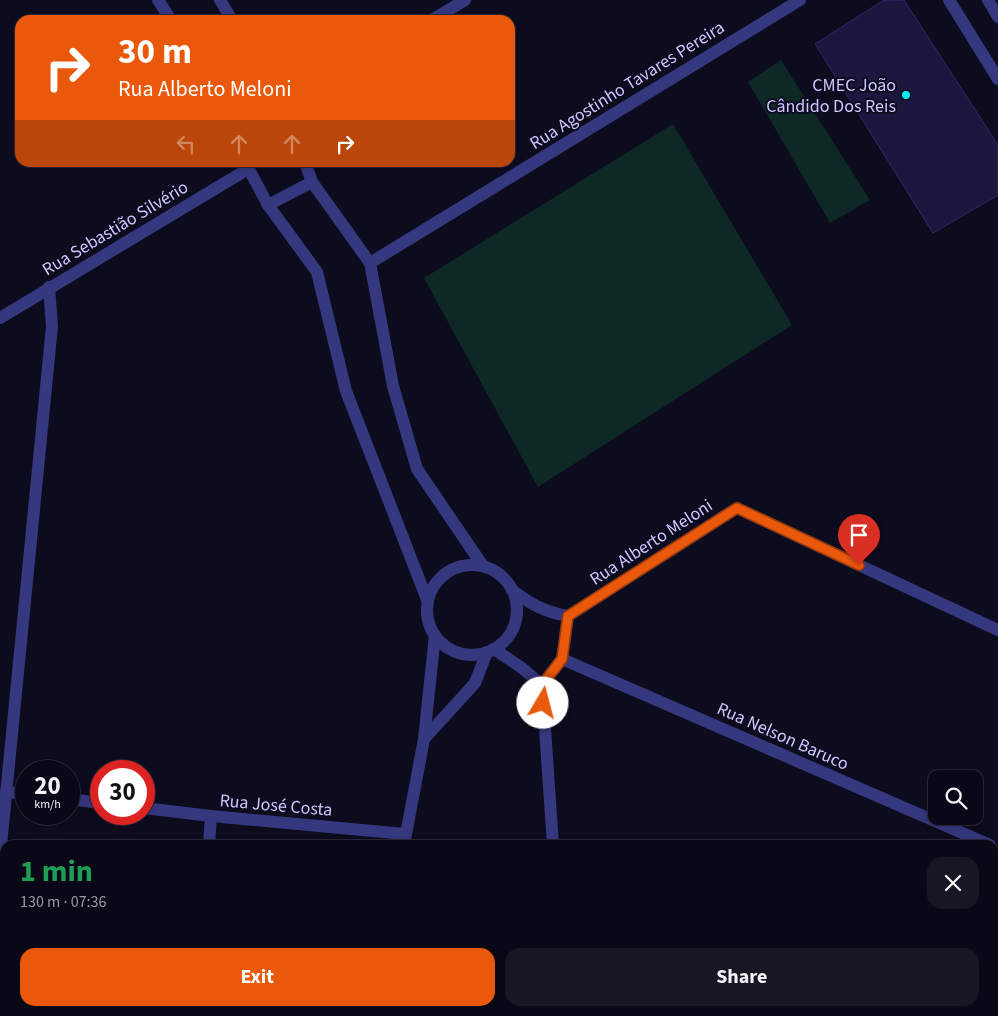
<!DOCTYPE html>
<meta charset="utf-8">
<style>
body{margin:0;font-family:"Source Sans 3",sans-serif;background:#181623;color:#f1f3f6;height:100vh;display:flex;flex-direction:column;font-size:19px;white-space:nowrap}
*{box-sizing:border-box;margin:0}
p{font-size:16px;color:#999aa1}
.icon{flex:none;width:28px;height:28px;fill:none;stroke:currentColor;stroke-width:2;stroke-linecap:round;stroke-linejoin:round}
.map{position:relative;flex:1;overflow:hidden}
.sheet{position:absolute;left:0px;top:840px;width:999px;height:176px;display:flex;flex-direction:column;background:#0a0816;border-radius:15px 15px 0 0;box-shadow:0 2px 8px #0003,0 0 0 1px #2a2935}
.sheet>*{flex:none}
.top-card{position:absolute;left:15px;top:15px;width:500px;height:152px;border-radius:15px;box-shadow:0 2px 8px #0003,0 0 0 1px #2a2935;background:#ea580c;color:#fff;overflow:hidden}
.buttons{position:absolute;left:928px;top:770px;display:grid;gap:10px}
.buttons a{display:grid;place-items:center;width:55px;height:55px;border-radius:10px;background:#0a0816;box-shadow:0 2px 8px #0003,0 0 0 1px #2a2935;font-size:25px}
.speed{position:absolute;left:15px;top:760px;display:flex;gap:10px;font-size:25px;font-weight:700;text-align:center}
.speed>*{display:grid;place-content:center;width:65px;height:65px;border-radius:50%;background:#0a0816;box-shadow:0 2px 8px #0003,0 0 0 1px #2a2935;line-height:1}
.speed small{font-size:12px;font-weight:400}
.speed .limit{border:8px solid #d22;background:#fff;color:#111}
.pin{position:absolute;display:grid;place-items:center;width:42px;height:42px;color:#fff;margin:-51px -21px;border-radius:50% 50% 50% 0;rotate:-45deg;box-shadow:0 0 5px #0007}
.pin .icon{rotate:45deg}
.me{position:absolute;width:55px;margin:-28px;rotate:8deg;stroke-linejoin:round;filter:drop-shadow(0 0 4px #0008)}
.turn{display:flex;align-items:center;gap:18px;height:105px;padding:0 20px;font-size:22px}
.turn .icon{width:65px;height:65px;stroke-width:2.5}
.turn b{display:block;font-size:35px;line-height:42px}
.lanes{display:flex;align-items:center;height:48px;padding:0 20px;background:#0003;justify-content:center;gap:25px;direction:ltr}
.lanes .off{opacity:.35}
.round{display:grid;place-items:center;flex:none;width:52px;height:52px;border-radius:15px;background:#181623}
.headline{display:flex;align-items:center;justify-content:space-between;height:85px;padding:0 20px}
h1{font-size:30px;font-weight:700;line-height:38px;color:#1e9e55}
.primary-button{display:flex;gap:10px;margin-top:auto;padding:10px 20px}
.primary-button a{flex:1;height:58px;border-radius:15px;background:#ea580c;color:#fff;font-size:20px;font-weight:700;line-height:58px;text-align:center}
.primary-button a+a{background:#181623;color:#f1f3f6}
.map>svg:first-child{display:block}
</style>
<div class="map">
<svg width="998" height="1016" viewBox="0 0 998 1016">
<rect width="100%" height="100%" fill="#0d0b1e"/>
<!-- green -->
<g fill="#0e2825">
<path d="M781,60L870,200L830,223L748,82Z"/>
<path d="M673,124L792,325L538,487L424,278Z"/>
</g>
<!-- building -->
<path fill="#1c173f" stroke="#30286c" d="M884,0H904L998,145V195L933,233L815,44Z"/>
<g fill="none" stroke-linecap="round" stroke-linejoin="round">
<!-- minor -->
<g stroke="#35387e" stroke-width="12">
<path d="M158,0L171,20"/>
<path d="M220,0L232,20"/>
<path d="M949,0L998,79"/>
<path d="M988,0L998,17"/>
<path d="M432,20L465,0"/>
<path d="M245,162L268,205L317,272L346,391L428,602"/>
<path d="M305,162L312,182L370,263L393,386L417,469L483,566"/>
<path d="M268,205L312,182"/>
<path d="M370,263L800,0"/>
<path d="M0,318L248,169"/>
<circle cx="472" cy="610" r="45"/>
<path d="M512,590C530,604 545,612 568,616"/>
<path d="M568,616L737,508L998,630"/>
<path d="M435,635L424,739L475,683L487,652"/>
<path d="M494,649L522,668L542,685"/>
<path d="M562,659L990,845"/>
<path d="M6,792L26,794"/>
<path d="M69,799L101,803"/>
<path d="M144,808L211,816L405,834"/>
<path d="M209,845L211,816"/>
<path d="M404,845L424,739"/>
<path d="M553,845L542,685L562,659L568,616"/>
<path d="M0,856L52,326L49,287"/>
<path d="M994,875L998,865"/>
<path d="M565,1011V1016"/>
<path d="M192,1016V1011"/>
<path d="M390,1016V1011"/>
<path d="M932,1016L934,1011"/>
</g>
</g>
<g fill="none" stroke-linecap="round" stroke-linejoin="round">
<defs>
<path id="route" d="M543,703L542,685L562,659L568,616L737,508L859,565"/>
</defs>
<!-- route casing -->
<use href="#route" stroke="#983908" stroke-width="12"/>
<!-- route -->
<use href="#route" stroke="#ea580c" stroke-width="9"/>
</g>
<!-- markers -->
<circle fill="#00eef3" stroke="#0d0b1e" stroke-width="2" cx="906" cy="95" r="5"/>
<g text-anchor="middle" stroke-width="4" stroke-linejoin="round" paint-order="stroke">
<!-- street labels -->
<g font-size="18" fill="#cac8ff" stroke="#0d0b1e">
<text transform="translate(627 85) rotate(-32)" y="6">Rua Agostinho Tavares Pereira</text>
<text transform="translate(115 228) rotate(-31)" y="6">Rua Sebastião Silvério</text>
<text transform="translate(651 542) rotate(-33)" y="6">Rua Alberto Meloni</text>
<text transform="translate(783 736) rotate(24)" y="6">Rua Nelson Baruco</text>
<text transform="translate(276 805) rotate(5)" y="6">Rua José Costa</text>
</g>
<!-- poi labels -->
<g font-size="18" fill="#cac8ff" stroke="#0d0b1e" text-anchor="end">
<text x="896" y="91">CMEC João<tspan x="896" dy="21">Cândido Dos Reis</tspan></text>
</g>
</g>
</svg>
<div class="buttons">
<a><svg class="icon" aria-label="search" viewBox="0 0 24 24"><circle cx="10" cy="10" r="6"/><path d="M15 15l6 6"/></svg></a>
</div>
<div class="speed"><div>20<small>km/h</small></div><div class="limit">30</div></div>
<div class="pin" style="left:859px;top:565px;background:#d93025"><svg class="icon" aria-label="arrive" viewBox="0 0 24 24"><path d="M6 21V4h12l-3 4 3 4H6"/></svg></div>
<svg class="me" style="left:543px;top:703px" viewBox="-20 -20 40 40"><circle r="19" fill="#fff"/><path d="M0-13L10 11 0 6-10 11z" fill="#ea580c"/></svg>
<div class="top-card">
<div class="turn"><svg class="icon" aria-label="right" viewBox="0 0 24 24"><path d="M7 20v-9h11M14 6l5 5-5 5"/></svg><div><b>30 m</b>Rua Alberto Meloni</div></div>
<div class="lanes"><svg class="icon off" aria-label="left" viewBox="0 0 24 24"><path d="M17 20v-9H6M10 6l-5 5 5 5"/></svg><svg class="icon off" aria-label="ahead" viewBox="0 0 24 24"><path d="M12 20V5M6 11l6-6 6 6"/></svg><svg class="icon off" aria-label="ahead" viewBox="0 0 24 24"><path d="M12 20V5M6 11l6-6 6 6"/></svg><svg class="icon" aria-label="right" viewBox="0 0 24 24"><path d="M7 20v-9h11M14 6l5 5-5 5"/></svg></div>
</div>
<section class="sheet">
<div class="headline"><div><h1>1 min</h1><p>130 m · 07:36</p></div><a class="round"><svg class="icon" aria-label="close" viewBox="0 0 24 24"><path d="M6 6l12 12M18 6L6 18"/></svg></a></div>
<div class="primary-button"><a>Exit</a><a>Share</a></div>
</section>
</div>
